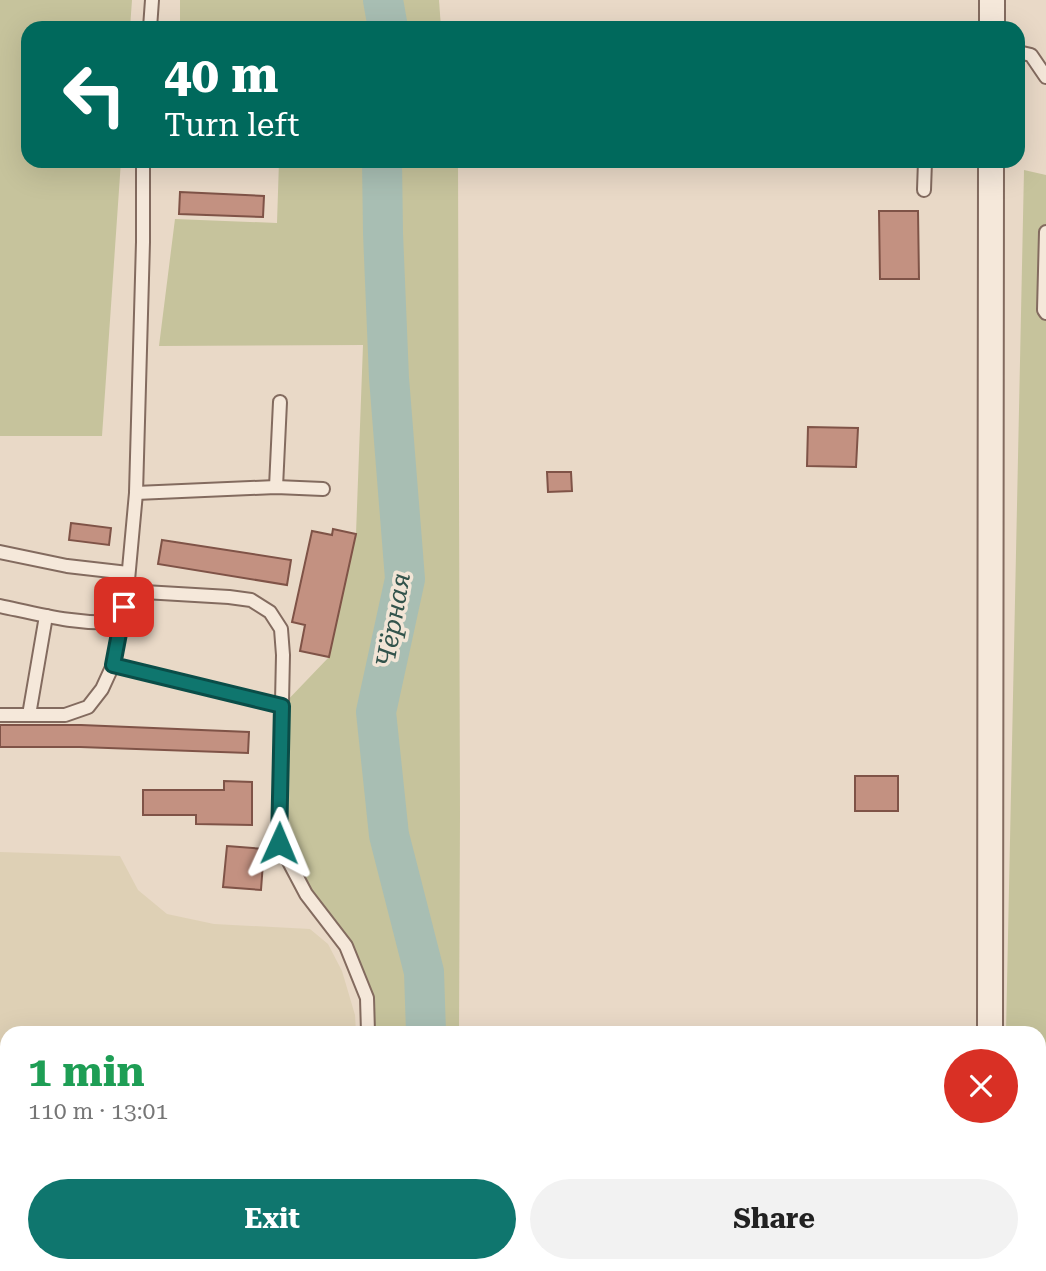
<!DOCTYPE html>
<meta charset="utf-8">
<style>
body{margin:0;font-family:"Roboto Serif",serif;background:#f2f2f2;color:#222;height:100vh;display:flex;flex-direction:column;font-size:26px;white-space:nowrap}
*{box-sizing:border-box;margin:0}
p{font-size:23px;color:#767676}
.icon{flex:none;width:38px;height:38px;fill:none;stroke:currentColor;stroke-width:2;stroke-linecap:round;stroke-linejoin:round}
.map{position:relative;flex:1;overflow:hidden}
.panel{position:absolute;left:0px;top:1026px;width:1046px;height:247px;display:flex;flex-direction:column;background:#fff;border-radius:21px 21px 0 0;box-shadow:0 7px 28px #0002}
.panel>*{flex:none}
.hud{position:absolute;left:21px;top:21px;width:1004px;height:147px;border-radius:21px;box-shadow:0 7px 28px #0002;background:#00695c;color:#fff;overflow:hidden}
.pin{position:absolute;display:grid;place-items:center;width:60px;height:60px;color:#fff;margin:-30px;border-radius:14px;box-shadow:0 4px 10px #0006}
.me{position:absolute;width:77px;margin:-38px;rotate:1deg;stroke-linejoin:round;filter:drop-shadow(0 0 5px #0008)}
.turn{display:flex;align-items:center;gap:24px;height:147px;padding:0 28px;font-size:32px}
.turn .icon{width:91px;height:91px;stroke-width:2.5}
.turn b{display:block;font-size:49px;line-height:60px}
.round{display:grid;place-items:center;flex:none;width:74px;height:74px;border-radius:37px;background:#f2f2f2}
.overview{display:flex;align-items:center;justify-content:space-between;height:119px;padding:0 28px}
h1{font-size:42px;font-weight:700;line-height:52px;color:#1e9e55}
.action{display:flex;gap:14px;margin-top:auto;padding:14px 28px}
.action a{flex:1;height:80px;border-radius:42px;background:#0f766e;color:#fff;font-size:28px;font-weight:700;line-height:80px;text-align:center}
.action a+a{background:#f2f2f2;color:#222}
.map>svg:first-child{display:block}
</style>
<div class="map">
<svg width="1046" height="1271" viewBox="0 0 1046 1271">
<rect width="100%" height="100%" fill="#e9d9c7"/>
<!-- farmland -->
<path fill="#ded0b5" d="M0,852L120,856L138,890L167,914L214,924L310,929L328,944L342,971L355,1015L356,1032H7V1265H333L332,1271H0Z"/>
<!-- green -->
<g fill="#c6c39c">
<path d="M0,0H132L130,28H28V161H121L102,436H0Z"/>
<path d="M180,0H439L441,28H180Z"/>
<path d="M279,161H458L460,815L459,1032H368L367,998L346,946L279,843L282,706L329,657L356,534L363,345L159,346L175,219L277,223Z"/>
<path d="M1024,170L1046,175V1271H1000L1001,1265H1040V1032H1006Z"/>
<path d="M375,1265H458L460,1271H376Z"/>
</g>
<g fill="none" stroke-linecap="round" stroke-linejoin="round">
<!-- river -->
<g stroke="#a8beb3" stroke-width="40">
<path d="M383,0L388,28"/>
<path d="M382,161L383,233L389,378L405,579L376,712L389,835L424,972L426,1032"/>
<path d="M429,1271L430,1265"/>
</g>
</g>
<!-- building -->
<g fill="#c39181" stroke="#7f5347" stroke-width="2">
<path d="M180,192L264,196L263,217L179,214Z"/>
<path d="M879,211H918L919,279H880Z"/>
<path d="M808,427L858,428L856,467L807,466Z"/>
<path d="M547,472H571L572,491L548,492Z"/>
<path d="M71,523L111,528L109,545L69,540Z"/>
<path d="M333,529L356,534L329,657L300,651L305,625L292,622L312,531L332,535Z"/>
<path d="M162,540L291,560L287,585L158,564Z"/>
<path d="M0,725H81L249,732L248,753L80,747H0Z"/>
<rect x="855" y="776" width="43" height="35"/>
<path d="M224,781L252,782V825L196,824V815H143V790H224Z"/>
<path d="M227,846L264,849L261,890L223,887Z"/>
</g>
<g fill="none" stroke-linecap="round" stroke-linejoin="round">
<defs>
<g id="lane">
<path d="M150,28L152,0"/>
<path d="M1018,52L1031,55L1046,77"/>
<path d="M924,190L925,161"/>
<path d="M1046,232L1044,310L1046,313"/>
<path d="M276,487L280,402"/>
<path d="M136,493L276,487L323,489"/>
<path d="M0,552L67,566L128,573"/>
<path d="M127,591L229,597L251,600L270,612L281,629L283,655L279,843L306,894L346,946L367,998L368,1032"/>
<path d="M0,606C42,615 78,625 121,622"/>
<path d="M113,665L282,706"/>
<path d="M0,715H65L88,707L102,689L113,665L127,591L136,493L143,242V161"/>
<path d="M29,715L46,616"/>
<path d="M1040,1088L1046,1090"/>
<path d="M375,1265L376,1271"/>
</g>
<g id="street">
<path d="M992,28V0"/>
<path d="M990,1032L991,161"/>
<path d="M990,1265V1271"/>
</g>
</defs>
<!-- lane casing -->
<use href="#lane" stroke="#836b5f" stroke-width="16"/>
<!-- street casing -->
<use href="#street" stroke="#836b5f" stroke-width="28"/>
<!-- lane -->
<use href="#lane" stroke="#f5e8da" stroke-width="12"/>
<!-- street -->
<use href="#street" stroke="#f5e8da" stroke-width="24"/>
</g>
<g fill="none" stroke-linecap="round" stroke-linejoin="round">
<defs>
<path id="route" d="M124,607L113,665L282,706L279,843"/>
</defs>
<!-- route casing -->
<use href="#route" stroke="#0a4d48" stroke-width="18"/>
<!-- route -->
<use href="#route" stroke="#0f766e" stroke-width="12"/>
</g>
<g text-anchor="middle" stroke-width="7" stroke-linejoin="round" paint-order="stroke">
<!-- water labels -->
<g font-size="26" font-style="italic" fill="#32534b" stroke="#f2e5d6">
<text transform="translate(393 620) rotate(-80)" y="9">Чёрная</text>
</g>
</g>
</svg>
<div class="pin" style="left:124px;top:607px;background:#d93025"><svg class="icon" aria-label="arrive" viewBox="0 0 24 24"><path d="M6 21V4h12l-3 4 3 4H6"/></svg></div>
<svg class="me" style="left:279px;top:843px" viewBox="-20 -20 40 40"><path d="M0-17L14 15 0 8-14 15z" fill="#0f766e" stroke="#fff" stroke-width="4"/></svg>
<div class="hud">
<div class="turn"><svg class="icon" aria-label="left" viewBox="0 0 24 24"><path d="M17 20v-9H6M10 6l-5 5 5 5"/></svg><div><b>40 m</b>Turn left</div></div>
</div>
<section class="panel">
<div class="overview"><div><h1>1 min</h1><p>110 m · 13:01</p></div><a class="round" style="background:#d93025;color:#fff"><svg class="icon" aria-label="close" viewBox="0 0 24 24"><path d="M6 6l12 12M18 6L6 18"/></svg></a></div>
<div class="action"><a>Exit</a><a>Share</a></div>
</section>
</div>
